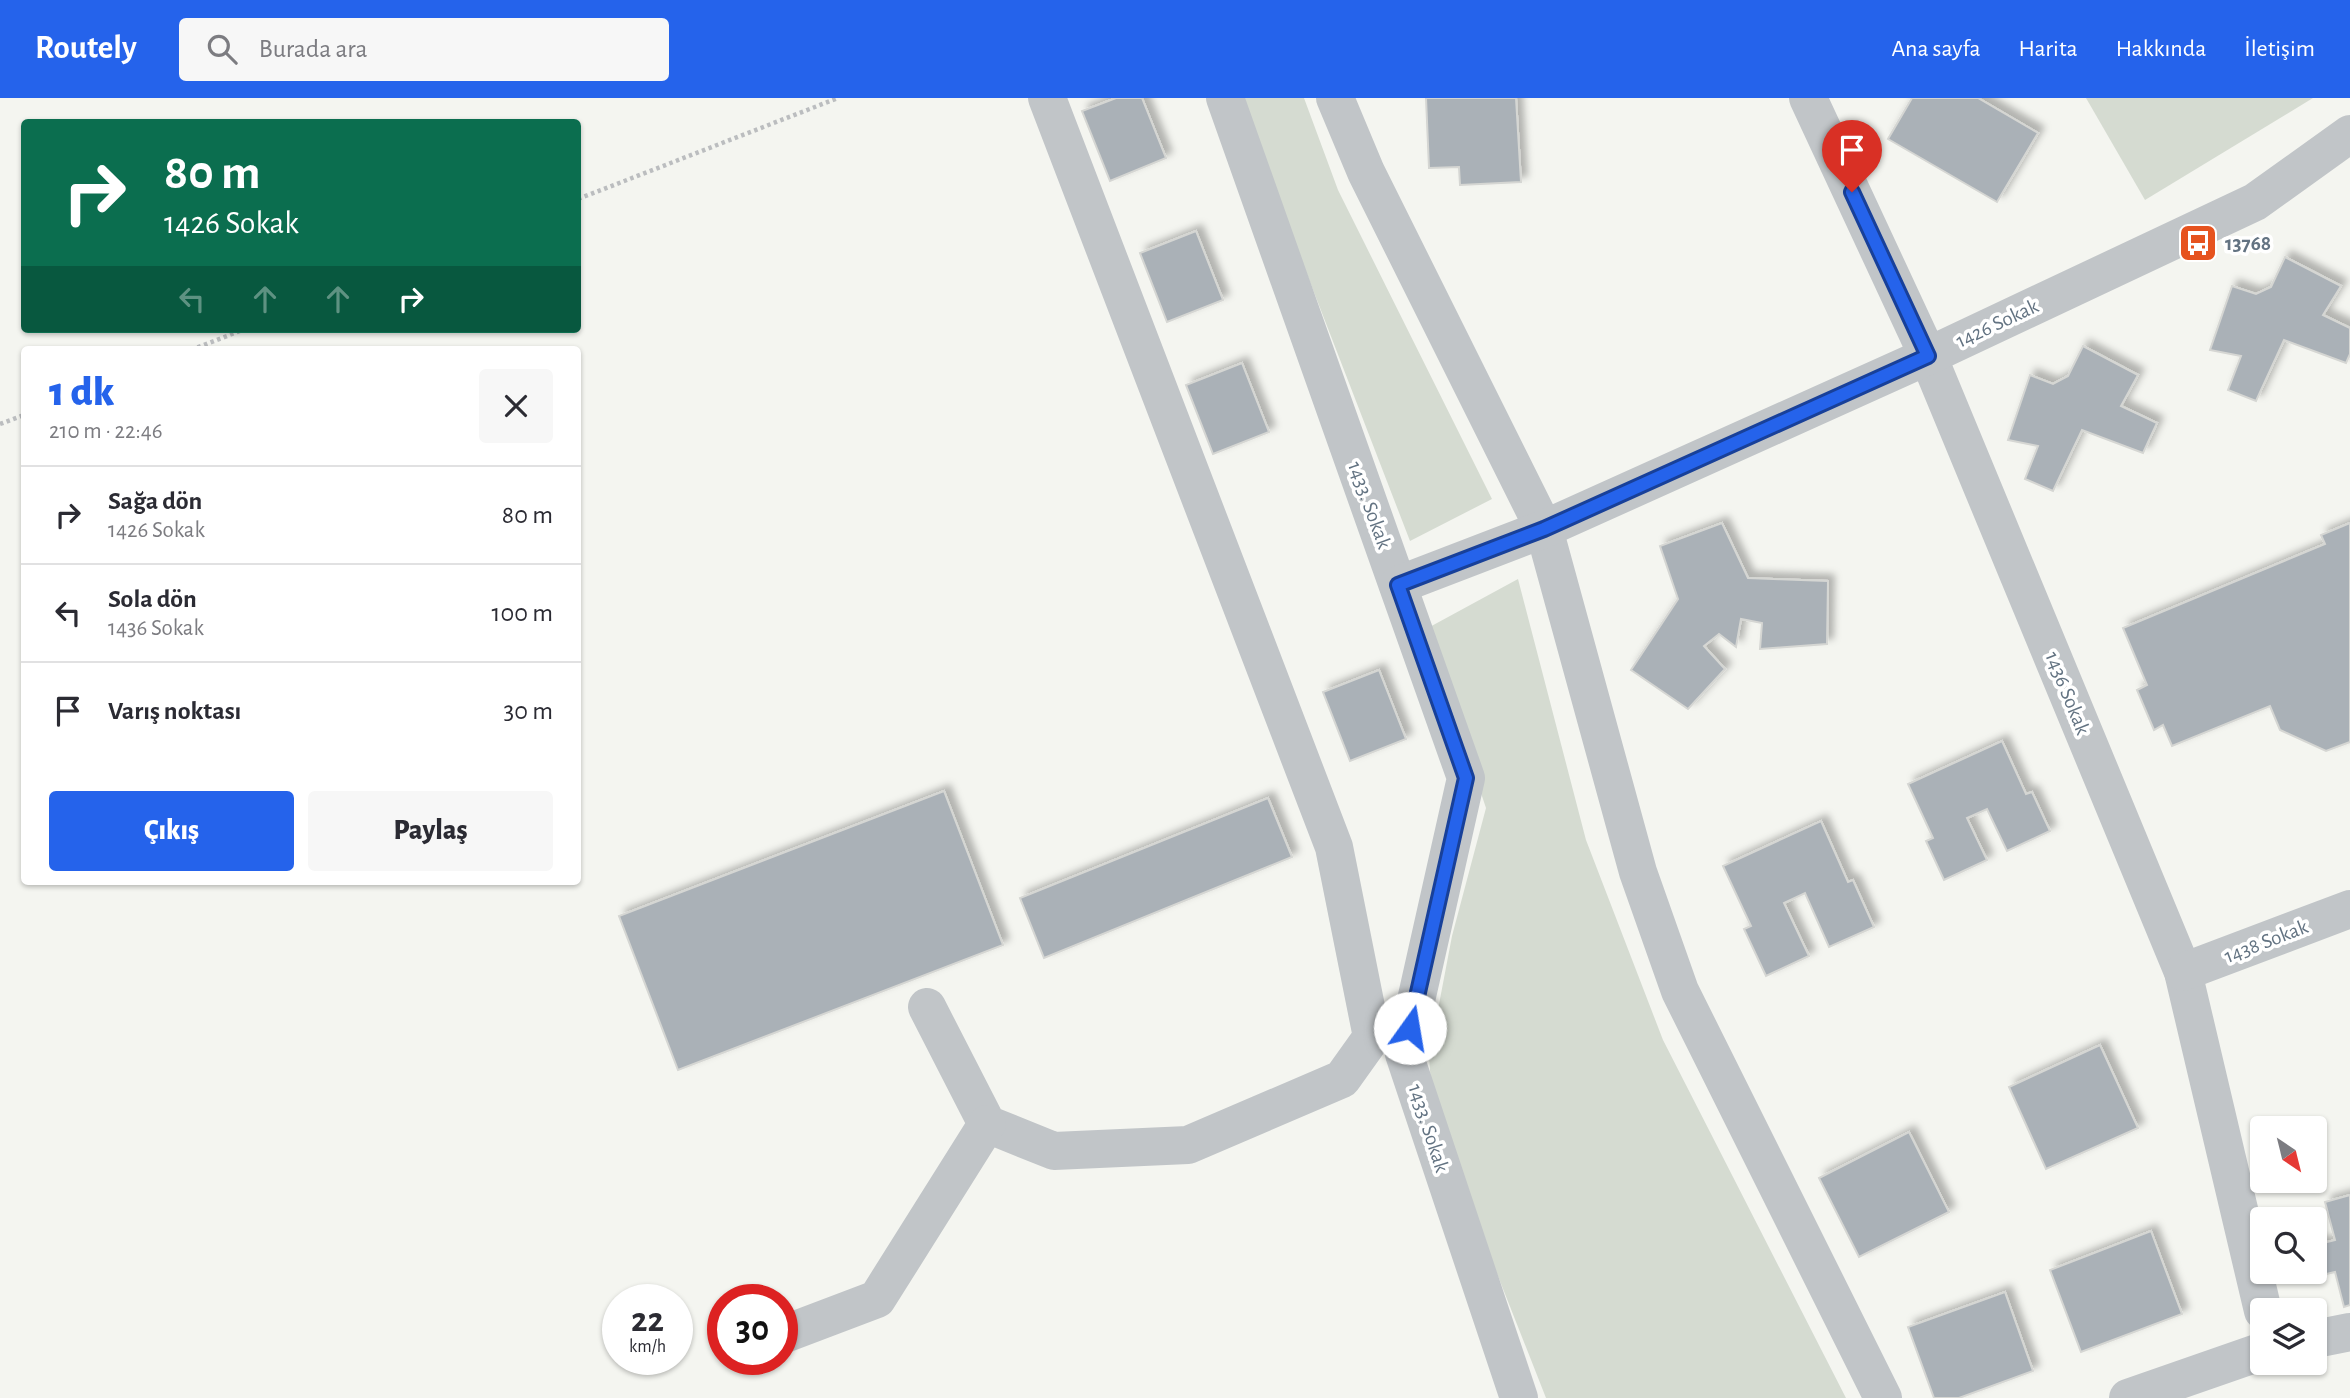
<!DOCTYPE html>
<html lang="tr">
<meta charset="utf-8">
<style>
body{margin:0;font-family:"Alegreya Sans",sans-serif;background:#f7f7f7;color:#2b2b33;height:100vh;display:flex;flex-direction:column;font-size:26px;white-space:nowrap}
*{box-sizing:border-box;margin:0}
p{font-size:23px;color:#7c7c81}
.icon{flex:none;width:38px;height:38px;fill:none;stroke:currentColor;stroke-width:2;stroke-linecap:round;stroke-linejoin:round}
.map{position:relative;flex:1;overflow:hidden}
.drawer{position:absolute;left:21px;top:248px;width:560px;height:539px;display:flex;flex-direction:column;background:#fff;border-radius:7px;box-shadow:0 2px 5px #0004}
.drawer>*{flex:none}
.guide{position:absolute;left:21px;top:21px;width:560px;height:214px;border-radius:7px;box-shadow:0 2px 5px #0004;background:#0b6e4f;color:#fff;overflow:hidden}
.needle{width:46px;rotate:145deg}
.tools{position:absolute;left:2250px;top:1018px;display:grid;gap:14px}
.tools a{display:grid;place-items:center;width:77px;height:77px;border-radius:7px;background:#fff;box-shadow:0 2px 5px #0004;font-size:35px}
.speed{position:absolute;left:602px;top:1186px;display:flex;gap:14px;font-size:35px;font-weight:700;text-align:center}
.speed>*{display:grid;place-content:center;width:91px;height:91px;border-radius:50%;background:#fff;box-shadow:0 2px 5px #0004;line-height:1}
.speed small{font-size:18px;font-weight:400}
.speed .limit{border:10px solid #d22;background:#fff;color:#111}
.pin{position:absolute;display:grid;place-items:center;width:60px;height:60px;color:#fff;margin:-72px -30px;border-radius:50% 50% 50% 0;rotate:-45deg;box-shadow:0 0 7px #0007}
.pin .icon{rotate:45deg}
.me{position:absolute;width:77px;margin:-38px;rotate:13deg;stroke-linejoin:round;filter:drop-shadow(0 0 5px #0008)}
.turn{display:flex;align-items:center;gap:24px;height:147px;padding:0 28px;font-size:32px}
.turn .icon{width:91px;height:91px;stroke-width:2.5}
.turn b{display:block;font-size:49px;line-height:60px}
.lanes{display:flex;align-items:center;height:66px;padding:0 28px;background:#0003;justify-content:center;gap:35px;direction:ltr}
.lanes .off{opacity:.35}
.round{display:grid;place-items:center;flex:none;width:74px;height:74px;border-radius:7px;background:#f7f7f7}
.summary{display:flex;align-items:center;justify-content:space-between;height:119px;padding:0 28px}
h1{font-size:42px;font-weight:800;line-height:52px;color:#2563eb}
.button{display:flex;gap:14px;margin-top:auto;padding:14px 28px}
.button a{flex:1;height:80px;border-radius:7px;background:#2563eb;color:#fff;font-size:28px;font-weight:800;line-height:80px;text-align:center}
.button a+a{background:#f7f7f7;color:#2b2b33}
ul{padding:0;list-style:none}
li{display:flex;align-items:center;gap:21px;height:98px;padding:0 28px;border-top:2px solid #e1e1e2}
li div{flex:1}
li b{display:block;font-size:26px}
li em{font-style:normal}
header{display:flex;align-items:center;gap:42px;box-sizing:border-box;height:98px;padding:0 35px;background:#2563eb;color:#fff}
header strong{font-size:33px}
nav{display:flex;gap:38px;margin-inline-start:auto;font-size:24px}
.search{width:490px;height:63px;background:#f7f7f7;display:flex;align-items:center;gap:18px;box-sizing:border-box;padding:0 24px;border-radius:7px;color:#7c7c81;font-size:26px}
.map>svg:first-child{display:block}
</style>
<header>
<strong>Routely</strong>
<div class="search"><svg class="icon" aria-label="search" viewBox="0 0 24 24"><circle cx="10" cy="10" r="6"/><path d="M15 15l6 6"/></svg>Burada ara</div>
<nav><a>Ana sayfa</a><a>Harita</a><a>Hakkında</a><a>İletişim</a></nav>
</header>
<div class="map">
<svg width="2350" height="1300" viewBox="0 0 2350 1300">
<defs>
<filter id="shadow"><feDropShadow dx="6" dy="-6" stdDeviation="3.5" flood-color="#0004"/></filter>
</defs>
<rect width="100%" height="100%" fill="#f4f5f0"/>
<!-- green -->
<g fill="#d5dbd1">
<path d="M1239,0H1304L1338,92L1492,401L1410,443Z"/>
<path d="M2086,0H2313L2145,102Z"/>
<path d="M1518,481L1586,742L1663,942L1846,1300H1546L1433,1013L1429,959L1452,838L1486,710L1426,531Z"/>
</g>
<!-- building -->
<g fill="#aab1b7" stroke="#d5d6d3" stroke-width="2" filter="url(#shadow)">
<path d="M1116,0H1142L1166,60L1110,83L1082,13Z"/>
<path d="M1426,0H1516L1521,84L1460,87L1459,69L1429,70Z"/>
<path d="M1912,0H1978L2038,35L1997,104L1888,41Z"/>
<path d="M1196,133L1223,202L1167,224L1140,155Z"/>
<path d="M2285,159L2341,188L2323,217L2350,230V256L2346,265L2284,242L2256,303L2228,292L2241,258L2210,252L2232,188L2256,196L2271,189Z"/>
<path d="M2083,248L2138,277L2121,308L2157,325L2143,355L2082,332L2053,393L2025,381L2038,348L2008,342L2030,277L2053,286L2068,278Z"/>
<path d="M1242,265L1269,334L1213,356L1186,287Z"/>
<path d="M1722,425L1748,480L1828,483L1827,546L1760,551L1762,525L1741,521L1736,549L1719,536L1704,548L1725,571L1688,611L1631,572L1678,501L1660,448Z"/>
<path d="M2350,425V644L2326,653L2280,632L2270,608L2172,648L2163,627L2154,632L2137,592L2147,587L2123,530L2325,446L2321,437Z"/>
<path d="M1379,572L1406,641L1350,663L1323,594Z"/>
<path d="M2002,643L2026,696L2032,694L2050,733L2007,753L1987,711L1967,720L1987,762L1944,782L1926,743L1933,740L1908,686Z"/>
<path d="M944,693L1003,847L678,972L619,818Z"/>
<path d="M1268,700L1292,759L1044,860L1020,800Z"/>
<path d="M1821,723L1848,784L1853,782L1874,829L1829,849L1805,795L1784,805L1809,858L1766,878L1744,831L1751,828L1723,768Z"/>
<path d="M2100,947L2138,1030L2046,1071L2009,989Z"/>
<path d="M1909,1034L1949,1114L1859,1159L1819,1080Z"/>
<path d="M2350,1097V1207L2344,1209L2335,1174L2318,1178L2315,1166V1147L2335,1142L2325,1104Z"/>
<path d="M2151,1133L2182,1216L2081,1254L2050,1172Z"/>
<path d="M2005,1194L2033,1273L1959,1300H1934L1908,1229Z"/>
</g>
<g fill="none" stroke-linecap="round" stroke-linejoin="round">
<!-- path -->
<g stroke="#bbbdbf" stroke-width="4.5" stroke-dasharray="3.5 3.5" stroke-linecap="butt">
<path d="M578,101L838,0"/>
<path d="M191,252L245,231"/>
<path d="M0,326L24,317"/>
</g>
<!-- minor -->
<g stroke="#c1c5c8" stroke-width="38">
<path d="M1225,0L1466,680L1404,956L1519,1300"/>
<path d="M1335,0L1366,74L1544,431L1638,774L1680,893L1883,1300"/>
<path d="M1808,0L1928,258L2183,874L2263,1213"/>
<path d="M1398,487L1544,431L1928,258L2255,104L2350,36"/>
<path d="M2183,874L2350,811"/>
<path d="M927,909L987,1026L1054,1053L1188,1047L1342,981L1372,939L1334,749L1047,0"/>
<path d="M782,1237L877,1201L987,1026"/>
<path d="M2315,1241L2350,1234"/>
<path d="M2128,1300L2263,1253"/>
</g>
</g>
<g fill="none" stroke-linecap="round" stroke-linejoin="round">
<defs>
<path id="route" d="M1410,930L1466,680L1398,487L1544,431L1928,258L1852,94"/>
</defs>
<!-- route casing -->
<use href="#route" stroke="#184099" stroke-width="18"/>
<!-- route -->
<use href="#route" stroke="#2563eb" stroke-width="12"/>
</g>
<!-- icons -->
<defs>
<symbol id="bus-square" viewBox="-11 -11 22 22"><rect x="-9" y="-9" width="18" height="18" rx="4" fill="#e6531f" stroke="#fff"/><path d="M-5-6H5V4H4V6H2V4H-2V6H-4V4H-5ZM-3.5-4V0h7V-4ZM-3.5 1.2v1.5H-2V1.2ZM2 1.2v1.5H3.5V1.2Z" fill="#fff"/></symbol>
</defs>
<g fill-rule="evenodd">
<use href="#bus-square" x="2176" y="123" width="44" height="44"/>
</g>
<g text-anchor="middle" stroke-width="7" stroke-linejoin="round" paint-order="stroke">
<!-- poi labels -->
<g font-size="21" font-weight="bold" fill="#637382" stroke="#fff" text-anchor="start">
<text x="2225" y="152">13768</text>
</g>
<!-- street labels -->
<g font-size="21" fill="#637382" stroke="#fff">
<text transform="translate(1997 225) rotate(-25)" y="7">1426 Sokak</text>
<text transform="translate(1370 407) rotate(70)" y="7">1433. Sokak</text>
<text transform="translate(2068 595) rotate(68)" y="7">1436 Sokak</text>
<text transform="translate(2266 843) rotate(-21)" y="7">1438 Sokak</text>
<text transform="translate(1429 1030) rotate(72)" y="7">1433. Sokak</text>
</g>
</g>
</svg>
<div class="tools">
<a><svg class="needle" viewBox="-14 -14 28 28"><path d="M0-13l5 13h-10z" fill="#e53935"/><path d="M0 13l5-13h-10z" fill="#7c7c81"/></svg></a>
<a><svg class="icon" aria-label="search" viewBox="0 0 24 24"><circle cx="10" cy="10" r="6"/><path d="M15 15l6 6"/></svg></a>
<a><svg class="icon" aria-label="layers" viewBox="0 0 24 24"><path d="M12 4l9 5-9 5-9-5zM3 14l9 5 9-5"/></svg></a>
</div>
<div class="speed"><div>22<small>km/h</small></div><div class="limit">30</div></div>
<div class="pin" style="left:1852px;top:94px;background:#d93025"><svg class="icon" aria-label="arrive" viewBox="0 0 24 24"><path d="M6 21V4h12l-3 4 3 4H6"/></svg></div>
<svg class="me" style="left:1410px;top:930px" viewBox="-20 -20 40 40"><circle r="19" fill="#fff"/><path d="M0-13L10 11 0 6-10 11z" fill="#2563eb"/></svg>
<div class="guide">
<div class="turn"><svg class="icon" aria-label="right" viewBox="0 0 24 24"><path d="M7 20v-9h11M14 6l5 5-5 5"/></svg><div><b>80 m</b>1426 Sokak</div></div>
<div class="lanes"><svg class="icon off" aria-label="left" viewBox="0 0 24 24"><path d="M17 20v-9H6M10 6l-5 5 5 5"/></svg><svg class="icon off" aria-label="ahead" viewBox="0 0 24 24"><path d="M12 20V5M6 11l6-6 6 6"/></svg><svg class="icon off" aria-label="ahead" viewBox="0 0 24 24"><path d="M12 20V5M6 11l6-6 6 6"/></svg><svg class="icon" aria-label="right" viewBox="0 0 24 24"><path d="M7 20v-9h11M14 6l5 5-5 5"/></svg></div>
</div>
<section class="drawer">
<div class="summary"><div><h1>1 dk</h1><p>210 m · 22:46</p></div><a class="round"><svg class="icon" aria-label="close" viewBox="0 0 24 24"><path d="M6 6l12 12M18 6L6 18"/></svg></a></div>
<ul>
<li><svg class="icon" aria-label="right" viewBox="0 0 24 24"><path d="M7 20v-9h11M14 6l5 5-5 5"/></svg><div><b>Sağa dön</b><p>1426 Sokak</p></div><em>80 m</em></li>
<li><svg class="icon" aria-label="left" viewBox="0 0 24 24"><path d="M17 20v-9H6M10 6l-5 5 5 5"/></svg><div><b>Sola dön</b><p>1436 Sokak</p></div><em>100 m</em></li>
<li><svg class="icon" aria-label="arrive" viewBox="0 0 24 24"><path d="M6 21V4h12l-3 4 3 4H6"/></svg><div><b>Varış noktası</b></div><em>30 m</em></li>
</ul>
<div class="button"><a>Çıkış</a><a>Paylaş</a></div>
</section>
</div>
